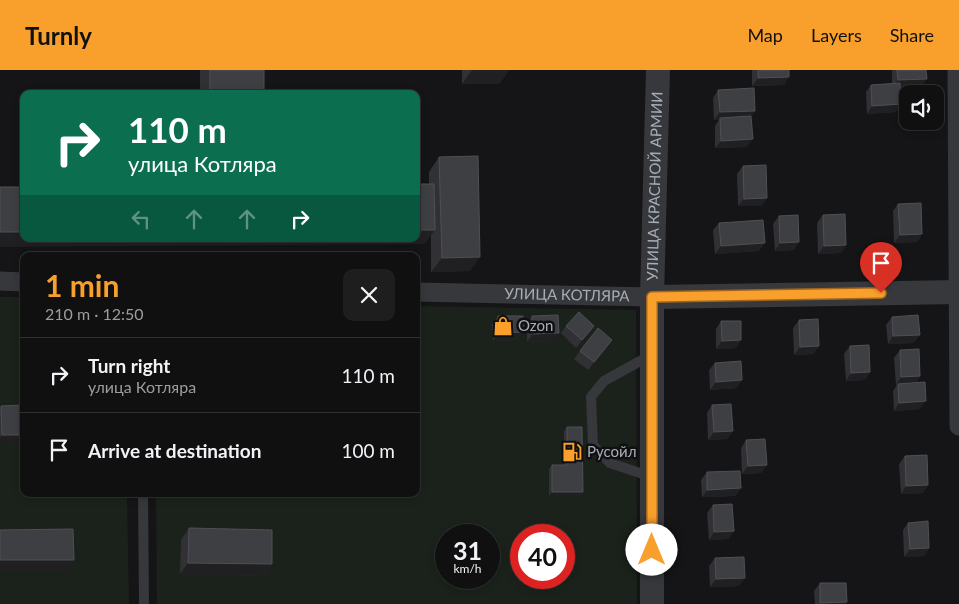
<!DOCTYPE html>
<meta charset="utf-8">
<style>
body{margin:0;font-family:Lato,sans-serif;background:#1e1e1f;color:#f1f3f6;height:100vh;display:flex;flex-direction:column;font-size:19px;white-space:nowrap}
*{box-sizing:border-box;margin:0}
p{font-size:16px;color:#9c9d9f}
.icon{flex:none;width:28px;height:28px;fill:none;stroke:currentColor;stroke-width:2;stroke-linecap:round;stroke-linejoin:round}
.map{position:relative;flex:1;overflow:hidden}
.panel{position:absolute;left:20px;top:182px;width:400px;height:245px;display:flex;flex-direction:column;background:#101011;border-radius:10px;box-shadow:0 2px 8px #0003,0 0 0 1px #303031}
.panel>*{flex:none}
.top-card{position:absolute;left:20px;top:20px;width:400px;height:152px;border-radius:10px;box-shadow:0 2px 8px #0003,0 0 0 1px #303031;background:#0b6e4f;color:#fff;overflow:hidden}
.tools{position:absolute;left:899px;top:15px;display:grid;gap:10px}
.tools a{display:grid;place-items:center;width:45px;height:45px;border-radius:10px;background:#101011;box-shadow:0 2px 8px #0003,0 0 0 1px #303031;font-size:25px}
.speed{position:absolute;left:435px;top:454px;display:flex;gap:10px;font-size:25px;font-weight:700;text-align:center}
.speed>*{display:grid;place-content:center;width:65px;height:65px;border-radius:50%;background:#101011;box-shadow:0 2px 8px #0003,0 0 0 1px #303031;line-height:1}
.speed small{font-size:12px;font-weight:400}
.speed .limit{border:8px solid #d22;background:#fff;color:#111}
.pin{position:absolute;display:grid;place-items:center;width:42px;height:42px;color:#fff;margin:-51px -21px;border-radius:50% 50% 50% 0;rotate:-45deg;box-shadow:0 0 5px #0007}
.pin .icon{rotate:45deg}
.me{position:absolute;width:55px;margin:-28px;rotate:0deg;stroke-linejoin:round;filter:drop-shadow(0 0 4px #0008)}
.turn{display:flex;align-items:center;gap:18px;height:105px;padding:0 25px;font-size:22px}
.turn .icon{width:65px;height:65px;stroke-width:2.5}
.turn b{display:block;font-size:35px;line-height:42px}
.lanes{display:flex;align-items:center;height:48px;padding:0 25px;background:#0003;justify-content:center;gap:25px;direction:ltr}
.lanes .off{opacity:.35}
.round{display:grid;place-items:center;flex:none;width:52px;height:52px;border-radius:10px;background:#1e1e1f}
.head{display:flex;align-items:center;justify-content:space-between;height:85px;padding:0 25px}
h1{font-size:30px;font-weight:700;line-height:38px;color:#f99f2c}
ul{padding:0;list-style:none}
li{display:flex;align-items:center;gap:15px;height:75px;padding:0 25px;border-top:1px solid #303031}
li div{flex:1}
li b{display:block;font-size:19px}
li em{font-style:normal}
header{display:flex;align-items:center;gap:30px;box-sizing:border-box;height:70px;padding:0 25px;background:#f99f2c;color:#111}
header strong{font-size:24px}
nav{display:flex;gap:28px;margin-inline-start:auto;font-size:18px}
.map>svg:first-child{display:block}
</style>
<header>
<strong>Turnly</strong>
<nav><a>Map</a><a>Layers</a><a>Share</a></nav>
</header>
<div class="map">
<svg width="959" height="534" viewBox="0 0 959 534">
<rect width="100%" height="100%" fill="#151517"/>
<!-- green -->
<g fill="#1b221b" fill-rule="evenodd">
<path d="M0,227H24V424H127L129,534H0Z"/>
<path d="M416,236L636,240L637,534H157L156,424H416ZM446,465H489V508H446ZM521,465H564V508H521Z"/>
</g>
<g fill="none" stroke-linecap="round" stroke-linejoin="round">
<!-- service -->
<g stroke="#36383c" stroke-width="10">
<path d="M651,285L604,311L591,327L593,375L610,393L652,407"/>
<path d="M143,424L144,534"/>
</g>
<!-- minor -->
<g stroke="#36383c" stroke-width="19">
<path d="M957,0L959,356"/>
<path d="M0,211L24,212"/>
<path id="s1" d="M416,222L652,227"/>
</g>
<!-- tertiary -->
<g stroke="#36383c" stroke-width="24">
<path d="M652,227L959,222"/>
<path id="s2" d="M652,534V227L658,0"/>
</g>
</g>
<!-- wall -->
<g fill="#313135">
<rect x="200" y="0" width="64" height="24"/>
<path d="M462,0H509L499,14H462Z"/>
<path d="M752,0H789L784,15L752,16Z"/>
<path d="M892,0H926L921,17H900L896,42L867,44L866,22L871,15L892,14Z"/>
<path d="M718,20L751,46L747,77L715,78V56L719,50H714L713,28Z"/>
<path d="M439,87L470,201L431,202V165L424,174L429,114V102Z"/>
<path d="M743,96L762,136H738L737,104Z"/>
<path d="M898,134L922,164L917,172L894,173L893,141Z"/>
<path d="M823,145L846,175L841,183L818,184L817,153Z"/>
<path d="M779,146L794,180L775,181L773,154Z"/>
<path d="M719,153L759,181L715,184L713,160Z"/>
<path d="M498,246L523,262L517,270L493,271L492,254Z"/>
<path d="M532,246L553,271L527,272V254Z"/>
<path d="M892,247L914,273L888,274L886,255Z"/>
<path d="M799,250L814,284L794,285L793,258Z"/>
<path d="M721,251L736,278L716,279V259Z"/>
<path d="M566,256L589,264L576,278L561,263Z"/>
<path d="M850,276L870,302L865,310L846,311L844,284Z"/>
<path d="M607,278L588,300L574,289L580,281Z"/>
<path d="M900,280L920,306L916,313L920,339L894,341L893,321L897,315H896L894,288Z"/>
<path d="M715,293L737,318L710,320L709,300Z"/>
<path d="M24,335L0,373V338L1,336Z"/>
<path d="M712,335L733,361L727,369L708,370L707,343Z"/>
<path d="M567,357L583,422L580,426H549V399L552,395H564V361Z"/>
<path d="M746,370L767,395L761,403L742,404L741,378Z"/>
<path d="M905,386L928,415L923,423L901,424L899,394Z"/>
<path d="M707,402L741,418L735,426L702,427L701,410Z"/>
<path d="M713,435L734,461L728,469L709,470L707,443Z"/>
<path d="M908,453L929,478L924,486L904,487L903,460Z"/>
<path d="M189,458L272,494L264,506L180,504L181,470Z"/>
<path d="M715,488L739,516L710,517L709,496Z"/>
<path d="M820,513L847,532L845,534H815L814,521Z"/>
</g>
<!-- shaded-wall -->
<g fill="#202023">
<path d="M472,0H509L499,14H462Z"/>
<path d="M789,7L784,15L752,16L758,8Z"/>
<path d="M927,9L921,17L892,18L898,10Z"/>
<path d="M901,34L896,42L867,44L872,36Z"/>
<path d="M755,41L750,49L720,48L719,50H714L720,42Z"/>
<path d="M753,69L747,77L715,78L721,71Z"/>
<path d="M767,128L762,136H738L744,129Z"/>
<path d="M416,160H435L424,174L0,177V162H24V169H416Z"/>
<path d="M922,164L917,172L894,173L900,165Z"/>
<path d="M799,172L794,180L775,181L780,173Z"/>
<path d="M765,173L759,181L715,184L721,176Z"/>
<path d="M846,175L841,183L818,184L824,176Z"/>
<path d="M480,187L470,201L431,202L442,188Z"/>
<path d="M594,256L589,264L576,278L582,270Z"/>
<path d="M523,262L517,270L493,271L498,263Z"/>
<path d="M559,263L553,271L527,272L533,264Z"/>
<path d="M920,265L914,273L888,274L893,266Z"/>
<path d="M612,270L607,278L588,300L594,292Z"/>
<path d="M741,270L736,278L716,279L722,271Z"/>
<path d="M819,276L814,284L794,285L800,277Z"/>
<path d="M870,302L865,310L846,311L851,303Z"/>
<path d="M920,306L915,314L896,315L901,307Z"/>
<path d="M742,310L737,318L710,320L716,312Z"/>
<path d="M926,331L920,339L894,341L899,333Z"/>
<path d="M733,361L727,369L708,370L714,362Z"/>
<path d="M2,365H24V372L0,373V368Z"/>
<path d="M767,395L761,403L742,404L748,396Z"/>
<path d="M928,415L923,423L901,424L906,416Z"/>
<path d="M741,418L735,426L702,427L707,420Z"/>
<path d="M552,422H583L580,426H549Z"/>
<path d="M734,461L728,469L709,470L714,462Z"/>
<path d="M929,478L924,486L904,487L910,479Z"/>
<path d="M0,490H74L66,501L0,502Z"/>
<path d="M188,493L272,494L264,506L180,504Z"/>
<path d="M745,508L739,516L710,517L716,509Z"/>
<path d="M847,532L845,534H819L820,533Z"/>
</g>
<!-- building -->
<g fill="#3e3f43" stroke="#4e5055">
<rect x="210" y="0" width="54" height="24"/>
<path d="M758,0H789V7L758,8Z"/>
<path d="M897,0H926L927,9L898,10Z"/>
<path d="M900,13L901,34L872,36L871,15Z"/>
<path d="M754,18L755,41L720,42L718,20Z"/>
<path d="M751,46L753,69L721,71L720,48Z"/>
<path d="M478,86L480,187L442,188L439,87Z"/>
<path d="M766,95L767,128L744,129L743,96Z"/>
<path d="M416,114H434L435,160H416Z"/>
<rect x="0" y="117" width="24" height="45"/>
<path d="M921,133L922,164L900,165L898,134Z"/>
<path d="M845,144L846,175L824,176L823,145Z"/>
<path d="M798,145L799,172L780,173L779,146Z"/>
<path d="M763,150L765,173L721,176L719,153Z"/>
<path d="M579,242L594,256L582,270L566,256Z"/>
<path d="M558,245L559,263L533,264L532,246Z"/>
<path d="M918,245L920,265L893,266L892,247Z"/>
<path d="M498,246H523V262L498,263Z"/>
<path d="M818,249L819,276L800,277L799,250Z"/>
<path d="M721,251H741V270L722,271Z"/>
<path d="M598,258L612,270L594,292L580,281Z"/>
<path d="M869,275L870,302L851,303L850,276Z"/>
<path d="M919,279L920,306L901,307L900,280Z"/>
<path d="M741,291L742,310L716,312L715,293Z"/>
<path d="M925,312L926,331L899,333L898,314Z"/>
<path d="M731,334L733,361L714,362L712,335Z"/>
<path d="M24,335V365H2L1,336Z"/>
<path d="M567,357H582L583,422H552V395H567Z"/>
<path d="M765,369L767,395L748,396L746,370Z"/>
<path d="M927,385L928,415L906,416L905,386Z"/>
<path d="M740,401L741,418L707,420V402Z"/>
<path d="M732,434L734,461L714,462L713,435Z"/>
<path d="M928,451L929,478L910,479L908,453Z"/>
<path d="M189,458L272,460V494L188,493Z"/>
<path d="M73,459L74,490H0V460Z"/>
<path d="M744,487L745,508L716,509L715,488Z"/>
<path d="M820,513H846L847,532L820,533Z"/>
</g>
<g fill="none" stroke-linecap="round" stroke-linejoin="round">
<defs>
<path id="route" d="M652,480V227L881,223"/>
</defs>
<!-- route casing -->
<use href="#route" stroke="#a2671d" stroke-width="12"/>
<!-- route -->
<use href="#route" stroke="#f99f2c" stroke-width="9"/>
</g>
<!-- icons -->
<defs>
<symbol id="shop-bare" viewBox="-9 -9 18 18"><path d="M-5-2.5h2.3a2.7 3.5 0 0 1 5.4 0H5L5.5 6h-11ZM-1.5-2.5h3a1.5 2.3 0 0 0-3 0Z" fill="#f99f2c" stroke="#101012" stroke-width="2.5" paint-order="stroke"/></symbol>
<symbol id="fuel-bare" viewBox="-9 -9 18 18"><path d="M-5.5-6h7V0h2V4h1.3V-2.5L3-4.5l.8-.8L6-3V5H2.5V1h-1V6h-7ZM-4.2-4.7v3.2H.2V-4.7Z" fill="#f99f2c" stroke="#101012" stroke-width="2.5" paint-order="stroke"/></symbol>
</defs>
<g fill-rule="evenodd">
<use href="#shop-bare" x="489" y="242" width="28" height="28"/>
<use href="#fuel-bare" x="558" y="368" width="28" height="28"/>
</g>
<g text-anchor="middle" stroke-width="5" stroke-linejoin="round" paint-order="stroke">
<!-- street labels -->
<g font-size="15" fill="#a7aeb8" stroke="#101012">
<text dy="5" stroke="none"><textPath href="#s2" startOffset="418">УЛИЦА КРАСНОЙ АРМИИ</textPath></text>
<text dy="5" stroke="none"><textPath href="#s1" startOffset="151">УЛИЦА КОТЛЯРА</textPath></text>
</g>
<!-- poi labels -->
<g font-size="15" fill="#a7aeb8" stroke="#101012" text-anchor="start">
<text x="518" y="261">Ozon</text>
<text x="587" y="387">Русойл</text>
</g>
</g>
</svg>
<div class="tools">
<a><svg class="icon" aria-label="sound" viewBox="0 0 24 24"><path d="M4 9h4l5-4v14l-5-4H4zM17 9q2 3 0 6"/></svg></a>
</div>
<div class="speed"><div>31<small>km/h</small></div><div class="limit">40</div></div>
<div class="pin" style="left:881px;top:223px;background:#d93025"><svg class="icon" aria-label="arrive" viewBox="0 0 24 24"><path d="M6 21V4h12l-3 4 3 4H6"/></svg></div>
<svg class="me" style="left:652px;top:480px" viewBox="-20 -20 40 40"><circle r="19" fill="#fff"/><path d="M0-13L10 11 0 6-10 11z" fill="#f99f2c"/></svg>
<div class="top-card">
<div class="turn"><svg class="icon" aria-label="right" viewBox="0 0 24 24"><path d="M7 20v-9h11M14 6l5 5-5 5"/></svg><div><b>110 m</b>улица Котляра</div></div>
<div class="lanes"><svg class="icon off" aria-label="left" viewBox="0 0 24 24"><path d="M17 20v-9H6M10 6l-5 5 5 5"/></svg><svg class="icon off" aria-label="ahead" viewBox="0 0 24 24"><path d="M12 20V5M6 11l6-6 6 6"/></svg><svg class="icon off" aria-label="ahead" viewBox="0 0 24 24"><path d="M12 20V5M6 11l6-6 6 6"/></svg><svg class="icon" aria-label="right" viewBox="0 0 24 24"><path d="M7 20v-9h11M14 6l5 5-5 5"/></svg></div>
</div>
<section class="panel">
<div class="head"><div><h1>1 min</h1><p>210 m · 12:50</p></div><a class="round"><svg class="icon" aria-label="close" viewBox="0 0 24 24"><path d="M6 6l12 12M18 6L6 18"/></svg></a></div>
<ul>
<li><svg class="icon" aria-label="right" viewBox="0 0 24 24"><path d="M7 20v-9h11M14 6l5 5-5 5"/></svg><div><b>Turn right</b><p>улица Котляра</p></div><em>110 m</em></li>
<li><svg class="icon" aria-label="arrive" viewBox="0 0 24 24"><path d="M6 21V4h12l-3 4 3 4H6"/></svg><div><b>Arrive at destination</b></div><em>100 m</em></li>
</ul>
</section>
</div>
